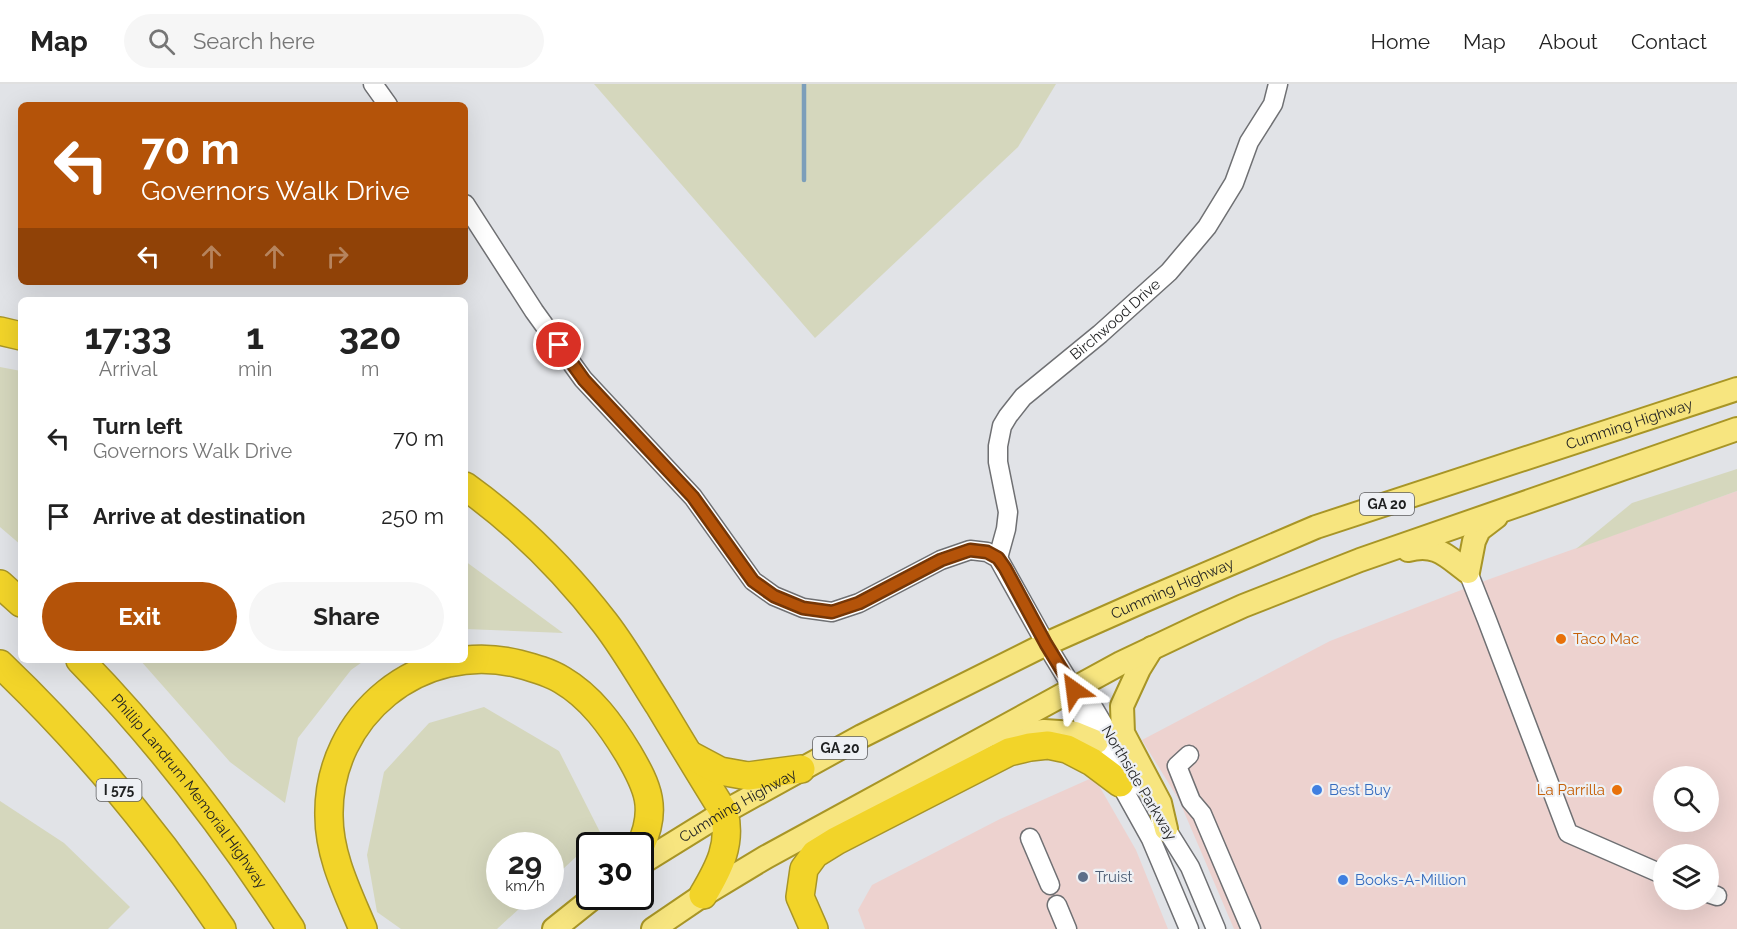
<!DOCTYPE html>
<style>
body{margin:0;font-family:Raleway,sans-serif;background:#f6f6f6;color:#222;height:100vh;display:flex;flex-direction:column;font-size:22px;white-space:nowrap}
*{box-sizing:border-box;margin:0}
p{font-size:20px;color:#767676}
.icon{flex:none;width:33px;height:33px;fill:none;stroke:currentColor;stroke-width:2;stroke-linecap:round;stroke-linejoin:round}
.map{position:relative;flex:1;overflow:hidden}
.sheet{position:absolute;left:18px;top:213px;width:450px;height:366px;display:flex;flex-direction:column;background:#fff;border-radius:9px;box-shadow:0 6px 24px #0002}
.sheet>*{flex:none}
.hud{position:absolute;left:18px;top:18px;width:450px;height:183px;border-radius:9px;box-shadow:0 6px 24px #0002;background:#b45309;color:#fff;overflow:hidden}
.buttons{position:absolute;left:1653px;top:682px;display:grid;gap:12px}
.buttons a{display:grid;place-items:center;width:66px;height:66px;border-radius:50%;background:#fff;box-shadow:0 6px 24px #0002;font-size:30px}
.speed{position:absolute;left:486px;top:748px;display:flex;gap:12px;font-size:30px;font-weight:700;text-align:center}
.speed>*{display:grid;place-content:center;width:78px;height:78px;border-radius:50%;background:#fff;box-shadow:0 6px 24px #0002;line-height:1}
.speed small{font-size:15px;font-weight:400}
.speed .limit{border:3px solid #111;border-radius:9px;background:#fff;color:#111}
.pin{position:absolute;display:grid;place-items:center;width:51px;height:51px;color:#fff;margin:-26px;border:3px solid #fff;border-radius:50%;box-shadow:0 2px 6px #0007}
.me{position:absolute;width:66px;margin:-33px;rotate:329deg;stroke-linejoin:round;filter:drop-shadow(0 0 4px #0008)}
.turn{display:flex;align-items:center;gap:21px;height:126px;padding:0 24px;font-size:27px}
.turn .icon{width:78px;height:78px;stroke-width:2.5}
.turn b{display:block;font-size:42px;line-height:51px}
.lanes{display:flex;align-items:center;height:57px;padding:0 24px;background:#0003;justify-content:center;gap:30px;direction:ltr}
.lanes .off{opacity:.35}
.eta{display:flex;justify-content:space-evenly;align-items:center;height:102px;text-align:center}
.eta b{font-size:36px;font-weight:700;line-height:42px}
.button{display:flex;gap:12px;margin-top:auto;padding:12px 24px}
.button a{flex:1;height:69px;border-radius:36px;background:#b45309;color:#fff;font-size:24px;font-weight:700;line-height:69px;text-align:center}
.button a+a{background:#f6f6f6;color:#222}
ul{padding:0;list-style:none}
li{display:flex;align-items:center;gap:18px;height:78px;padding:0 24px}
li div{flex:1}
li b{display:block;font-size:22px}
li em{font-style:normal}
header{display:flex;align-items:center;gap:36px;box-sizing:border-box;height:84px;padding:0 30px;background:#fff;border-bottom:2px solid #e0e0e0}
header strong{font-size:28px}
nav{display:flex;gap:33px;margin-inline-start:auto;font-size:21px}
.search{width:420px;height:54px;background:#f6f6f6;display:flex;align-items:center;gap:15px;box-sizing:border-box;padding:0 21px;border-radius:33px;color:#767676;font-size:22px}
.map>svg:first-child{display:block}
</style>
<header>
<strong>Map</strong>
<div class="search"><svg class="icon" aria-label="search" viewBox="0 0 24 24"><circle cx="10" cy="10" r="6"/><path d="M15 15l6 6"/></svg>Search here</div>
<nav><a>Home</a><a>Map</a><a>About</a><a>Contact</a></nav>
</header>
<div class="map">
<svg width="1737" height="845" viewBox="0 0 1737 845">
<rect width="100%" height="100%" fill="#e1e3e7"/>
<!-- commercial -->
<g fill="#edd2cf" fill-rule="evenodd">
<path d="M1737,407V845H1234L1179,716L1142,656L1330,557L1487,496ZM1664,693H1708V738H1664ZM1664,771H1708V816H1664Z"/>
<path d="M1094,693L1136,766L1168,845H865L858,826L872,801L1000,735Z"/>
</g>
<!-- green -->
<g fill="#d5d7bd">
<path d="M594,0H1056L1018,63L815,254Z"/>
<path d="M0,283L21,287V461L0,443Z"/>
<path d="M1737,385V407L1576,465L1632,419Z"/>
<path d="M465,477L563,549L465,545Z"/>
<path d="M140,576H365L351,586L298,654L285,719L230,678Z"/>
<path d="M484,623L559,667L601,750L551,796L550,762H500V813H532L497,845H401L377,828L367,771L384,688L429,639Z"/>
<path d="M0,717L64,759L130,823L108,845H0Z"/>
</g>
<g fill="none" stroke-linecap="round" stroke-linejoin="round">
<!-- stream -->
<path stroke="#7c9eba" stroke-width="4.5" d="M804,96V0"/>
<defs>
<g id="minor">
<path d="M373,0L388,21"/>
<path d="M465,120L534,227L583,295L693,413L753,497L774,512L803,524L832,528L859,519L941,476L970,466L987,468L998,474L1046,560L1074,606L1083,635L1101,665L1151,755L1189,845"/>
<path id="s1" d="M998,474L1006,445L1008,428L998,378V362L1002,342L1008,332L1023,313L1100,250L1169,188L1207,143L1234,99L1249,58L1273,20L1278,0"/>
<path d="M1468,488L1487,536L1568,749L1664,791"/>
<path d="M1076,607L1093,623L1139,701"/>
<path d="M1189,671L1177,682L1191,717L1202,730L1251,845"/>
<path d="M1160,735L1190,783L1216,845"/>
<path d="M1030,754L1050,801"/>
<path d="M1708,809L1717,812"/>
<path d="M1057,821L1067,845"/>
</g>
<g id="major">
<path d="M1408,466C1437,459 1446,472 1468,488L1474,457L1479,446L1496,433"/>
<path d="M1152,564L1139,585L1122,622L1123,649L1160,719L1166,745"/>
<path d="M1000,652L1044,647L1075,649L1097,658"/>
<path id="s2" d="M640,780L724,728L862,652L1046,560L1143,517L1316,443L1737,305"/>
<path d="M554,845L594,813"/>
<path d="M653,845L703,811L766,773L1121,579L1199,542L1243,522L1360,476L1737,345"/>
</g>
<g id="highway">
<path d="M0,247L21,252"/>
<path d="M465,402C518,440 565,487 605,539C625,565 642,595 660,623C681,658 702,693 724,728C732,760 719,784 703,811"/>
<path d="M0,500L21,519"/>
<path id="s3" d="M80,576C160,658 229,749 291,845"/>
<path d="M0,580C85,661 156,747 222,845"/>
<path d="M690,671L720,687L748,692L801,685"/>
<path d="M363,845C348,809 329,772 329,732C327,632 421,555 519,580C534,584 549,588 562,596C591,613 611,641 628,669C648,703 658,725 640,763"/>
<path d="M814,845L800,813L804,785L815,770L836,757L1009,668L1030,663L1048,661L1067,665L1092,678L1120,699"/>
</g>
</defs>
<!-- minor casing -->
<use href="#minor" stroke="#6f7073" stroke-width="21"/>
<!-- major casing -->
<use href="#major" stroke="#a89526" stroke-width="26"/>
<!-- highway casing -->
<use href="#highway" stroke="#a89526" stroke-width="30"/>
<!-- minor -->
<use href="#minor" stroke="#fff" stroke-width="18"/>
<!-- major -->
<use href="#major" stroke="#f7e57f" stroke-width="22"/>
<!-- highway -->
<use href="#highway" stroke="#f2d429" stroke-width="27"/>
</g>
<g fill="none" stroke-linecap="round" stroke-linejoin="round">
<defs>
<path id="route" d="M559,261L584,296L693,413L753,497L774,512L803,524L832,528L859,519L941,476L970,466L987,468L998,474L1005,484L1046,560L1074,606"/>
</defs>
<!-- route casing -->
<use href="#route" stroke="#753606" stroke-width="15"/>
<!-- route -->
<use href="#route" stroke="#b45309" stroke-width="10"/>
</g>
<!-- markers -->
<g fill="#e8710a" stroke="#eef0f4" stroke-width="2">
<circle cx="1561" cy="555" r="6"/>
<circle cx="1617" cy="706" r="6"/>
</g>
<g fill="#3f7fe0" stroke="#eef0f4" stroke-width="2">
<circle cx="1317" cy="706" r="6"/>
<circle cx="1343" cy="796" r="6"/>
</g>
<circle fill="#5c6f8a" stroke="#eef0f4" stroke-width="2" cx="1083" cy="793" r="6"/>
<g text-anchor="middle" stroke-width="4.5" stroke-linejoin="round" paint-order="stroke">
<!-- shield labels -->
<g fill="#eef0f4" stroke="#5d5e60" stroke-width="1.5">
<rect x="1360" y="409" width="54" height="22" rx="4.5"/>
<rect x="813" y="653" width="54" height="22" rx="4.5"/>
<rect x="96.5" y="695" width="45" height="22" rx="4.5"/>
</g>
<g font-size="14" font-weight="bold" fill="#1f2021">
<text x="1387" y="425">GA 20</text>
<text x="840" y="669">GA 20</text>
<text x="119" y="711">I 575</text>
</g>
<!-- street labels -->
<g font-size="15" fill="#1f2021" stroke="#eef0f4">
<text dy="5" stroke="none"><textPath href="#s1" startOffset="291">Birchwood Drive</textPath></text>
<text dy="5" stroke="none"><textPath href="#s2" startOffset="1086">Cumming Highway</textPath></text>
<text dy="5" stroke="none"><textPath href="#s2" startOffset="600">Cumming Highway</textPath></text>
<text transform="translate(1139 699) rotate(59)" y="5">Northside Parkway</text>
<text dy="5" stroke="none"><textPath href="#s3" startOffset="171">Phillip Landrum Memorial Highway</textPath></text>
<text dy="5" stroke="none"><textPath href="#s2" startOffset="114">Cumming Highway</textPath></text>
</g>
<!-- food labels -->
<g font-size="15" fill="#c56008" stroke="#eef0f4" text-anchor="start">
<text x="1573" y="560">Taco Mac</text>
<text x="1605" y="711" text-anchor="end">La Parrilla</text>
</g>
<!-- shop labels -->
<g font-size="15" fill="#366cbe" stroke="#eef0f4" text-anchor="start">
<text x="1329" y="711">Best Buy</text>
<text x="1355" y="801">Books-A-Million</text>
</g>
<!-- service labels -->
<g font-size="15" fill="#4e5e75" stroke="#eef0f4" text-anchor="start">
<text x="1095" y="798">Truist</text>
</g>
</g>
</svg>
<div class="buttons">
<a><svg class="icon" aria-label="search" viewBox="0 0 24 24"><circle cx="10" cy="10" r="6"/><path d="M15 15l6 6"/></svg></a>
<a><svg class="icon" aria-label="layers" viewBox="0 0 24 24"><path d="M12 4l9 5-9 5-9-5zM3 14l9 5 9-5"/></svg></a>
</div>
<div class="speed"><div>29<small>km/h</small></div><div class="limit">30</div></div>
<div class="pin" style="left:559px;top:261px;background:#d93025"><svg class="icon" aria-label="arrive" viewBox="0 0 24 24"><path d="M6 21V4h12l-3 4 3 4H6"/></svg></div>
<svg class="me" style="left:1074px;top:606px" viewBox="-20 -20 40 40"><path d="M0-17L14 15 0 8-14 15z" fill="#b45309" stroke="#fff" stroke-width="4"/></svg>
<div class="hud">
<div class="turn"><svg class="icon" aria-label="left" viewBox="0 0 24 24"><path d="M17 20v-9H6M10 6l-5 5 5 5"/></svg><div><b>70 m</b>Governors Walk Drive</div></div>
<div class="lanes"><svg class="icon" aria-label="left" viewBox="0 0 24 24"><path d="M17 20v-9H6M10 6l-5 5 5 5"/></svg><svg class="icon off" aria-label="ahead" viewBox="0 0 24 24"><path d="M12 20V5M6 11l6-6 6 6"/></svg><svg class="icon off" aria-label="ahead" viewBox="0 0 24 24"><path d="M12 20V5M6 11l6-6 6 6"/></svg><svg class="icon off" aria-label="right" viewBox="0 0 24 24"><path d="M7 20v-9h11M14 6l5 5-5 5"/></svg></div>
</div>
<section class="sheet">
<div class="eta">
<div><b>17:33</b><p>Arrival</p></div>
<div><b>1</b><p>min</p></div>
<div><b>320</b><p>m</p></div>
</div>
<ul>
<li><svg class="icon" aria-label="left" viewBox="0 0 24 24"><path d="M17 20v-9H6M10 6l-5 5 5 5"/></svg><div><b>Turn left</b><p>Governors Walk Drive</p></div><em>70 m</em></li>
<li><svg class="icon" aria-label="arrive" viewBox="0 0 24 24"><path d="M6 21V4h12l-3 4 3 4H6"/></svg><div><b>Arrive at destination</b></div><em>250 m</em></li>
</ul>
<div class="button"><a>Exit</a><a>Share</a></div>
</section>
</div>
